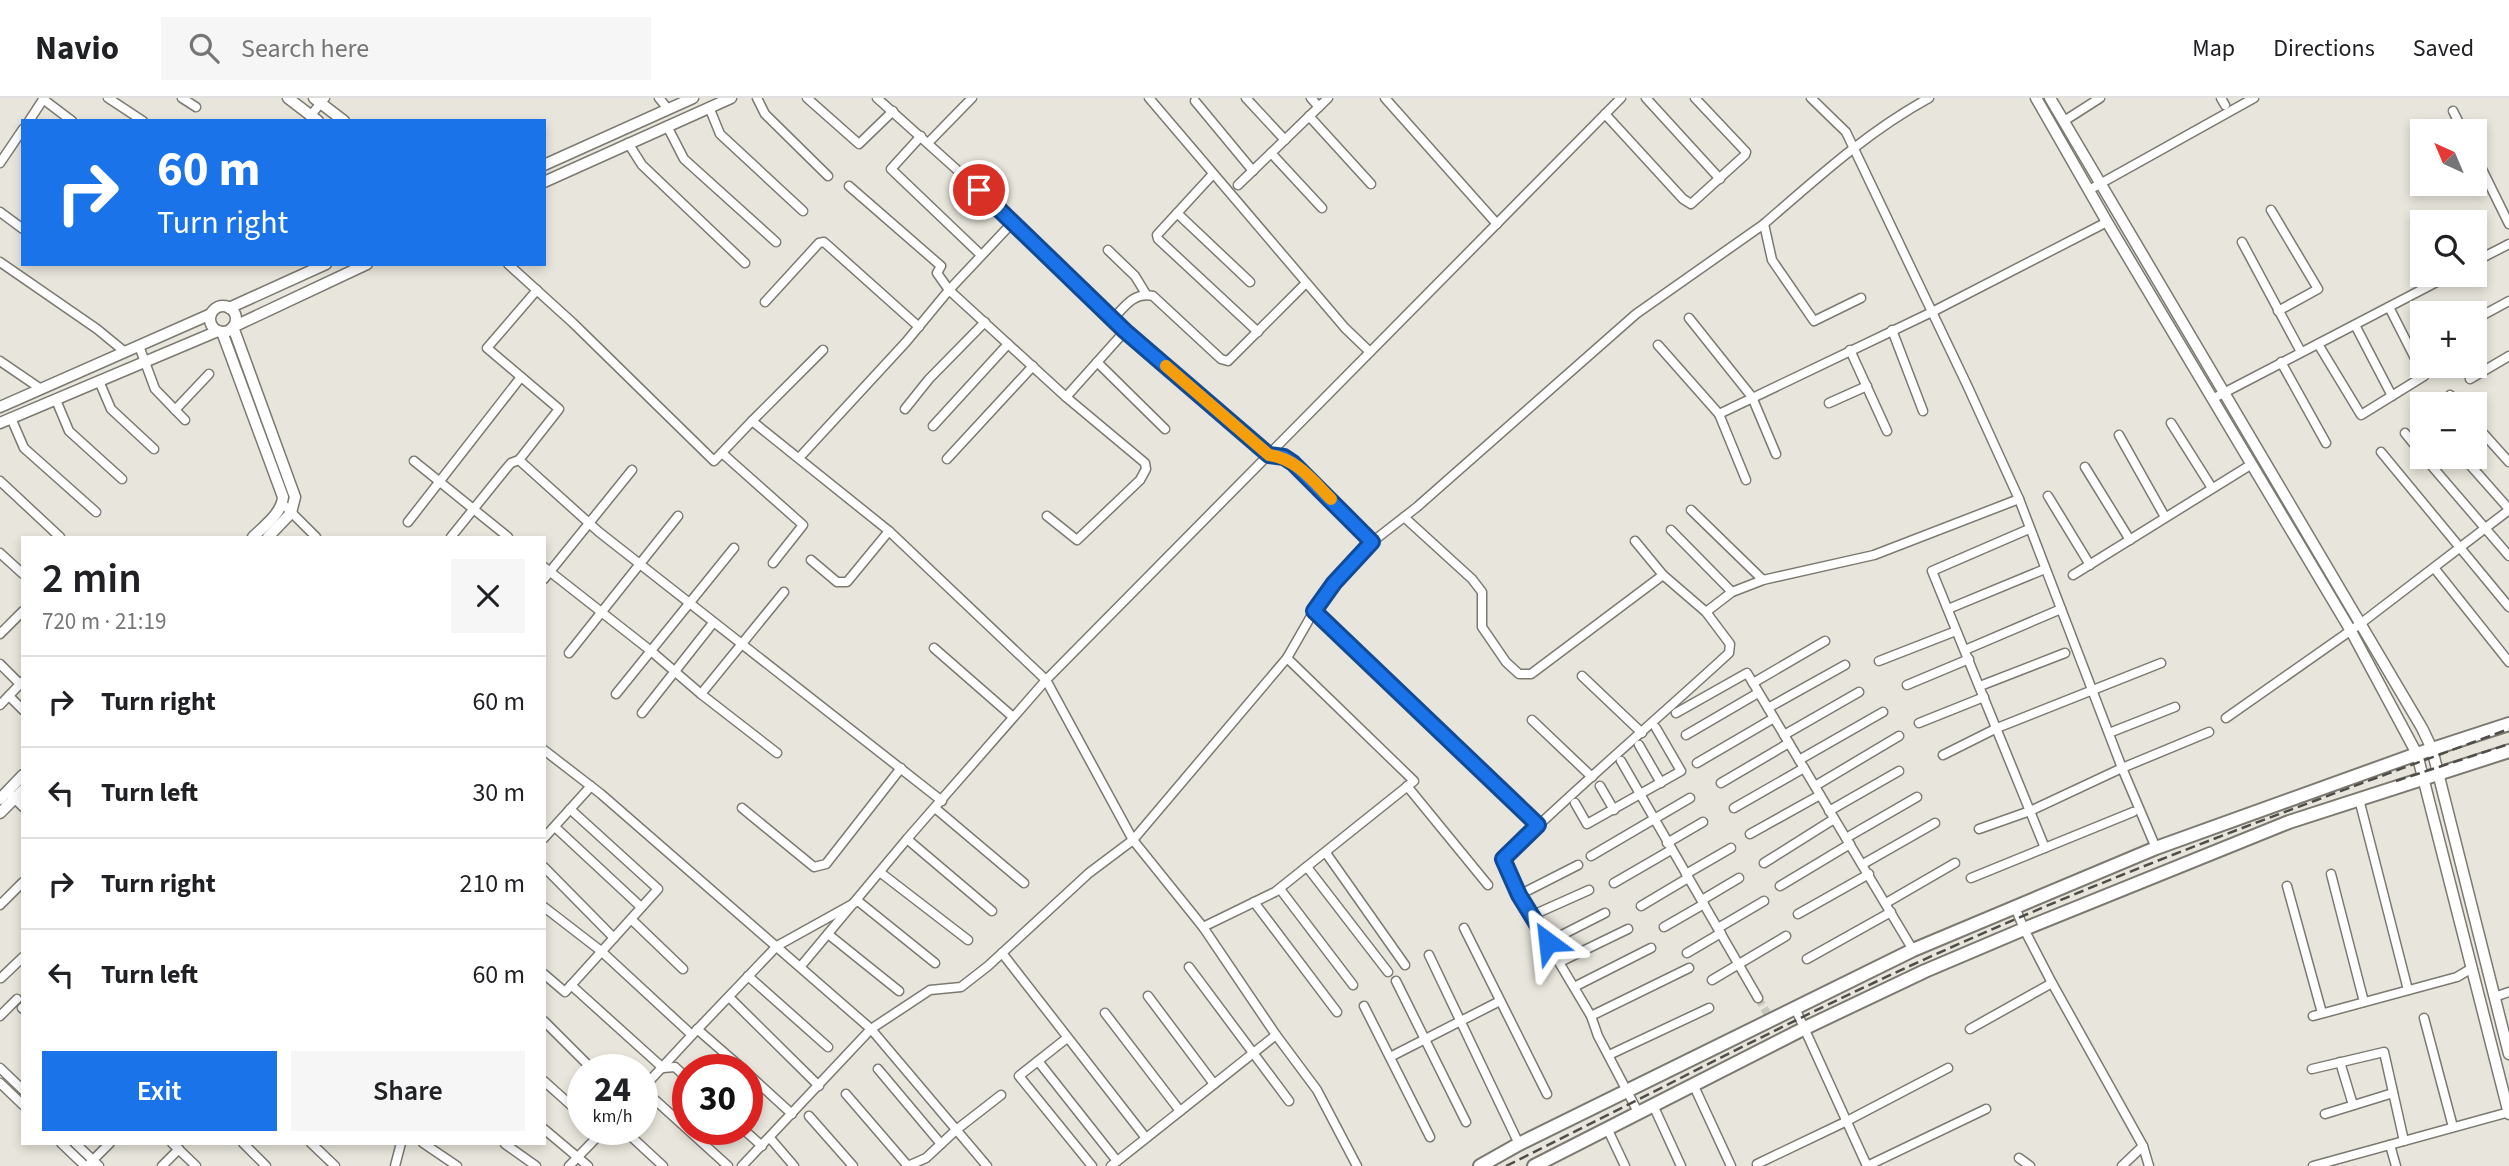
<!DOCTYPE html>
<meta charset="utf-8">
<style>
body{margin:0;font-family:"Source Sans 3",sans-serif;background:#f6f6f6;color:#202124;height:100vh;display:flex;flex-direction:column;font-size:26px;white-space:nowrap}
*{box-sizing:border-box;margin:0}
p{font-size:23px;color:#757577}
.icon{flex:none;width:38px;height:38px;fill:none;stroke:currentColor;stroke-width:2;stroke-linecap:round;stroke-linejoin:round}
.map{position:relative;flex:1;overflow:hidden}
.panel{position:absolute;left:21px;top:438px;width:525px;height:609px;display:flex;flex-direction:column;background:#fff;border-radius:0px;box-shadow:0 4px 10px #0003}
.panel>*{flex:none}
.banner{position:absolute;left:21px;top:21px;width:525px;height:147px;border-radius:0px;box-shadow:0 4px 10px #0003;background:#1a73e8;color:#fff;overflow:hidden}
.needle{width:46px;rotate:316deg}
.tools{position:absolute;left:2410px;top:21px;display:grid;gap:14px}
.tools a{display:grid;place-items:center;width:77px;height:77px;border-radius:0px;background:#fff;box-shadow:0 4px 10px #0003;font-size:35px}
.speed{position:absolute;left:567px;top:956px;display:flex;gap:14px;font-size:35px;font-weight:700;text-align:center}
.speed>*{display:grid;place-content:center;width:91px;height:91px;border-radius:50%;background:#fff;box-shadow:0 4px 10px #0003;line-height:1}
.speed small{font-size:18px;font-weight:400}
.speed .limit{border:10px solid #d22;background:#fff;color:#111}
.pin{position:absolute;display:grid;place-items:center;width:60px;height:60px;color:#fff;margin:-30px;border:4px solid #fff;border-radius:50%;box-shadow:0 2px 7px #0007}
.me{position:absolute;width:77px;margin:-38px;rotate:330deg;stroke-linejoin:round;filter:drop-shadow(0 0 5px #0008)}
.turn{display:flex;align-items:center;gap:24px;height:147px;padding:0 21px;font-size:32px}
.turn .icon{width:91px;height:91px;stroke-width:2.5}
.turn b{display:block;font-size:49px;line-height:60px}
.round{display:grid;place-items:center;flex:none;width:74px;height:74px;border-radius:0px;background:#f6f6f6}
.headline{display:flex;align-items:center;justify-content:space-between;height:119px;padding:0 21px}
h1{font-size:42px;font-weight:600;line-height:52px}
.action{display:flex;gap:14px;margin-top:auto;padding:14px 21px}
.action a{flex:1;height:80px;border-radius:0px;background:#1a73e8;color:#fff;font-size:28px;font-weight:600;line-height:80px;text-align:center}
.action a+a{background:#f6f6f6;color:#202124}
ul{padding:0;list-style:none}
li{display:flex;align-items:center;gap:21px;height:91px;padding:0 21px;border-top:2px solid #e0e0e0}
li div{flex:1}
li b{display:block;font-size:26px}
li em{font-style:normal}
header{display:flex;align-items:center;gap:42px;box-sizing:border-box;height:98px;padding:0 35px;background:#fff;border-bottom:2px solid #e0e0e0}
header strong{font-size:33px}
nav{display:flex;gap:38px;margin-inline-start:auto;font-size:24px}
.search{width:490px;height:63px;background:#f6f6f6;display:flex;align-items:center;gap:18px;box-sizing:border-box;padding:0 24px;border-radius:0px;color:#757577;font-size:26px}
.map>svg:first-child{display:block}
</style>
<header>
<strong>Navio</strong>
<div class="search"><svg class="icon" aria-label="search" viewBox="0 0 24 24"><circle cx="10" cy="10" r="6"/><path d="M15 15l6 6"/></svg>Search here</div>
<nav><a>Map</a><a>Directions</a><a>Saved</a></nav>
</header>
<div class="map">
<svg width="2509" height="1068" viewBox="0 0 2509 1068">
<rect width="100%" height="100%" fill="#e8e6dc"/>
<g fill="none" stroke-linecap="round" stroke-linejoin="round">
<!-- minor-tunnel -->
<path stroke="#c8c6bd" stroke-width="8" stroke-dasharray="8 4" stroke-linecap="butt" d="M1758,900L1767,915"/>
<defs>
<g id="minor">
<path d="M108,0L143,23"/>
<path d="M182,0L196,9"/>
<path d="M659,0L668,11"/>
<path d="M757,0L765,16L828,78"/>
<path d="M807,0L859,46L893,13"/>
<path d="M877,0L1014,123L1125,233L1269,357L1284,359L1293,365L1372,444"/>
<path d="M1149,0L1345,230L1370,254"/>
<path d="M1246,0L1285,42"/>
<path d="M1311,0L1319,9"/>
<path d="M1385,0L1497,126"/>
<path d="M1646,0L1720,81"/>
<path d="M1811,0L1846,34L1967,287L2019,401L2122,670L2156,750"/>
<path d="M2221,0L2225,7"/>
<path d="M43,1L72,23"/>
<path d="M1195,3L1253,73"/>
<path d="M709,9L720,36L803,113"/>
<path d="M2453,13L2463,33"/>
<path d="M1605,16L1683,101L1691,106L1745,57L1746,54L1695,0"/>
<path d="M311,17L325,0"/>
<path d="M1309,18L1371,86"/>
<path d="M29,23L44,0"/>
<path d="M2064,23L2100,0"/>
<path d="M667,28L684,61L776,144"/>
<path d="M921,38L891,71L981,157"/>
<path d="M628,45L642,67L745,165"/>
<path d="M928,45L972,0"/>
<path d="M1271,55L1322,110"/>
<path d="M2474,55L2509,126"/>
<path d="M0,65L23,31"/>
<path d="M1213,76L1157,137L1158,141L1258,234"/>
<path d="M1238,87L1328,0"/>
<path d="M849,88L941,168L937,175L949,192L1066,299L1125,233"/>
<path d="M2089,92L2254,0"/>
<path d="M2271,112L2318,191L2278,213"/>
<path d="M0,114L23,131"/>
<path d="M1177,115L1250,184"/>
<path d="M1764,126C1817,80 1867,34 1929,0"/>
<path d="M2242,144L2301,254"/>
<path d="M1108,152L1135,178L1146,196"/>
<path d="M0,164L97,231L125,254"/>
<path d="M2474,164L2509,146"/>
<path d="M508,166L573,225L714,363L752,323"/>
<path d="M537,192L487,250L559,311L519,362L599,434L942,703"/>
<path d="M765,204L819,145L824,144L919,229"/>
<path d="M1689,220L1752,299L1776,356"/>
<path d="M1113,221C1125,208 1134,194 1153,198L1221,261L1228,263L1306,185"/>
<path d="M2474,222L2509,203"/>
<path d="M2355,227L2392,298"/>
<path d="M1892,232L1923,313"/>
<path d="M2318,246L2361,317L2424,278L2389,209"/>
<path d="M1658,247L1719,316L1746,382"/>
<path d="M139,248L155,291L185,322"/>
<path d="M823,252L752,323L889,433L1046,582L1133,742L1203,829L1276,937L1317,992L1357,1068"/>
<path d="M1850,252L1887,333"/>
<path d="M0,263L41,291"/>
<path d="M1097,264L1165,331"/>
<path d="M2281,264L2326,345"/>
<path d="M2470,281L2509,258"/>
<path d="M99,283L111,311L154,351"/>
<path d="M2450,297L2458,306"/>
<path d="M2214,300L2450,177"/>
<path d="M56,302L69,333L122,381"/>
<path d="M1829,305L1867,288"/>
<path d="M905,311L929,281L985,224"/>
<path d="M175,312L209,276"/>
<path d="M1719,316L1932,214L2107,124"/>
<path d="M11,320L24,350L96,414"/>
<path d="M2171,325L2212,390"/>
<path d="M2474,325L2509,364"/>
<path d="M933,328L1008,246"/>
<path d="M2405,335L2422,356"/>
<path d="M2119,337L2165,419"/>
<path d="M2381,354L2509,509"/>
<path d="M722,355L803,427L773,465"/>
<path d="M2424,359L2509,458"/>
<path d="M2463,359L2509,411"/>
<path d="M799,360L906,244L949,192L1014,123"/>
<path d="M947,361L1033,268"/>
<path d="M414,363L508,439"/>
<path d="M2085,369L2130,442"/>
<path d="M0,383L60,439"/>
<path d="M2048,398L2090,467"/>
<path d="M283,406L316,439"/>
<path d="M1691,412L1763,482"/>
<path d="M1047,418L1077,442L1140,382L1146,371L1145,365L1066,299"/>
<path d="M1404,419L1472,481L1482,494V529L1506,564L1519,576H1531L1663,477L1706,514L1730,546L1729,555C1654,624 1576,690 1503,761L1519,797L1591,918L1598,938L1638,1014"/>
<path d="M408,424L521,279"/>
<path d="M2029,431L1932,473L2045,750"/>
<path d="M1671,432L1732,494"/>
<path d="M451,439L505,372L511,365L519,362"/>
<path d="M1635,443L1663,477"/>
<path d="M0,455L23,476"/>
<path d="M811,462L837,484H847L889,433"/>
<path d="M544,469L651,553L701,596"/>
<path d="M2435,471L2509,564"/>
<path d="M2073,477L2252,366"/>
<path d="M544,481L632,372"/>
<path d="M1948,511L2045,471"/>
<path d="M1706,514L1732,494L1763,482L1874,457L2019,401"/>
<path d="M0,536L23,513"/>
<path d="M934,550L1013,619"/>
<path d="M1965,552L2061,511"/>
<path d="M569,555L678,418"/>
<path d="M1287,560L1314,513"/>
<path d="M1879,563L1956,533"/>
<path d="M0,566L20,586"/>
<path d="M1582,578L1642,635"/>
<path d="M1753,585L1825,543"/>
<path d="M1907,587L1969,561"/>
<path d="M1980,588L2065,555"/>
<path d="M616,596L734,450"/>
<path d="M9,598L23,612"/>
<path d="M0,607L23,583"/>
<path d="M1768,610L1845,567"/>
<path d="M642,615L713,525"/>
<path d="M1676,615L1747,575L1913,852"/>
<path d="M2226,620L2360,526L2509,412"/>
<path d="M1532,622L1592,679"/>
<path d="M1919,625L1984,599"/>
<path d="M2109,635L2175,609"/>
<path d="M1686,637L1758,595"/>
<path d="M1784,637L1859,594"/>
<path d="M1639,647L1661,685"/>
<path d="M544,652L601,696L871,931L987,1068"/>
<path d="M777,655L701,596L784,494"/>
<path d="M1943,657L1997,630L2161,565"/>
<path d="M1799,662L1883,614"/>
<path d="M1621,663L1758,900"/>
<path d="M1697,665L1774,620"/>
<path d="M1721,685L1789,645"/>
<path d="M1407,688L1488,787"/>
<path d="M1600,688L1614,712"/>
<path d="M1815,688L1899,638"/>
<path d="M12,698L23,709"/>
<path d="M2359,701L2408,892"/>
<path d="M1575,705L1587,726L1681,673L1656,630"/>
<path d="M742,710L814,769L826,766L901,670"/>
<path d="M935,710L1024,785"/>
<path d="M1734,710L1804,670"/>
<path d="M1829,713L1899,673"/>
<path d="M1538,727L1314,513L1334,485L1372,444L1417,409L1636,216L1764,126L1772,162L1814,223L1861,200"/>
<path d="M555,729L641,809"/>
<path d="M1979,731L2030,713L2122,670L2209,634"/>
<path d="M1750,736L1820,697"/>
<path d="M544,740L591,688"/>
<path d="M1846,740L1917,699"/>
<path d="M907,741L992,813"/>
<path d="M1667,745L1703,724"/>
<path d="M1326,755L1405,867"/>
<path d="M1591,758L1690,700"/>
<path d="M1764,765L1834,721"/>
<path d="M1863,766L1935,725"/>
<path d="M544,769L614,840"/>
<path d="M1307,769L1388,874"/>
<path d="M881,775L968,842"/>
<path d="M1686,776L1731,750"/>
<path d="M2331,776L2364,904"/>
<path d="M1971,780L2133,714"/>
<path d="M1614,785L1671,752"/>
<path d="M1780,788L1850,746"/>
<path d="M2287,788L2322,915"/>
<path d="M1280,791L1353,887"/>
<path d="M1519,797L1578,767"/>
<path d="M1702,802L1739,780"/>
<path d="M1254,804L1337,914"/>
<path d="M1886,805L1955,765"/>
<path d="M0,807L23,784"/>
<path d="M1641,808L1688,780"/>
<path d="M544,809L601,853L692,937L642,991"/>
<path d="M2015,809L2024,831L2052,885L2143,1048L2149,1068"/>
<path d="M1798,816L1869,776"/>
<path d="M1533,817L1589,792"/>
<path d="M631,821L683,871"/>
<path d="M1664,829L1704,806"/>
<path d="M1464,830L1547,996"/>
<path d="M1718,830L1764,803"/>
<path d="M828,836L899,893"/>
<path d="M1548,844L1605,815"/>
<path d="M1002,855L1146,1040"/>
<path d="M1687,855L1721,835"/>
<path d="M1429,857L1519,1046"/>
<path d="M1807,861L1891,814"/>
<path d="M1560,864L1628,831"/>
<path d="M801,868L907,741L1046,582L1621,0"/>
<path d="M1189,869L1289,1003"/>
<path d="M544,876L565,894L658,791L570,711"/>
<path d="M748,878L828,949"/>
<path d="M1,880L23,859"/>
<path d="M1712,882L1786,838"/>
<path d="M1396,883L1466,1024"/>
<path d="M571,887L663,970"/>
<path d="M1574,889L1651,850"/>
<path d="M1148,898L1214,986"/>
<path d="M729,899L819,988"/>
<path d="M2494,899L2509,894"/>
<path d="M1364,908L1430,1039"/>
<path d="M22,910L23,911"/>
<path d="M1795,910L1867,1068"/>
<path d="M1105,915L1180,1013"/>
<path d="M0,918L17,901"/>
<path d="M1591,918L1689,870"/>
<path d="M2313,918L2457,879L2472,870"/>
<path d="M2424,920L2453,1029"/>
<path d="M544,923L592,971"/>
<path d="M697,931L743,971"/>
<path d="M1970,931L2052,885"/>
<path d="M692,937L777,848L858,803L935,865"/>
<path d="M1067,940L1019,978L1092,1068"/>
<path d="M1609,957L1709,910"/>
<path d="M1390,959L1500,903"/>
<path d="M1038,963L1117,1063"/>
<path d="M2340,964L2353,1007"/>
<path d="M0,970L23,992"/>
<path d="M663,970L675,969L688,981"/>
<path d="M878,971L941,1046"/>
<path d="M2312,971L2384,954L2404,1043"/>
<path d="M747,975L792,1016"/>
<path d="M544,983L583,1018"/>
<path d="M0,985L23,1007"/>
<path d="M1693,986L1731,1068"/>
<path d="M643,991L728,1068"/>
<path d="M846,996L908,1068"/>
<path d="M1653,1007L1681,1068"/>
<path d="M2325,1016L2393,995"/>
<path d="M809,1018L853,1068"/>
<path d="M1607,1030L1625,1068"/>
<path d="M544,1031L588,1068"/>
<path d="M623,1031L663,1068"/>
<path d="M743,1031L762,1048"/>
<path d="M770,1040L794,1068"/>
<path d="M61,1045L85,1068"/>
<path d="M75,1045L99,1068"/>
<path d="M172,1045L196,1068"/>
<path d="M243,1045L266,1068"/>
<path d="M311,1045L335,1068"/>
<path d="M423,1045L457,1068"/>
<path d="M505,1046L536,1068"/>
<path d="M2390,1047L2396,1068"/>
<path d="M2019,1060L2030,1068"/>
<path d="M90,1065L110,1045"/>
<path d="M1757,1066L1845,1024L1948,970"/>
<path d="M162,1068L179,1051"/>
<path d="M395,1068L401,1045"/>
<path d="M569,1068L605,1031"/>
<path d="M742,1068L871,931L930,892L961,889L988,868L1089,775L1133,742L1287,560L1414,683L1275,794L1203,829"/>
<path d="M908,1068L926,1060L956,1032L1001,997"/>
<path d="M1111,1068L1276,937"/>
<path d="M1867,1068L1986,1011"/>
<path d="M2122,1068L2143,1048"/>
<path d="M2313,1068L2509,1014"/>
</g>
<g id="tertiary">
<path d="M288,0L318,23"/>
<path d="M314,0L344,23"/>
<path d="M2036,0L2107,124L2351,533L2417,656L2509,1016"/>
<path d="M2050,0L2422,630L2432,651L2509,956"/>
<path d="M544,67L693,0"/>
<path d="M544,84L731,0"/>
<circle cx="223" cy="221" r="13"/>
<path d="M229,210L326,166"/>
<path d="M222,234L283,399C282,415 264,428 253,439"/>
<path d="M0,309L211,216"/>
<path d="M0,325L218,233"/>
<path d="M268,439L291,415L295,399L233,229L367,166"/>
<path d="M0,701L23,677"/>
<path d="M0,715L23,692"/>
</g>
<g id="secondary">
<path d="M1480,1068L1519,1046L1913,852L2156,750L2417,656L2509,626"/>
<path d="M1534,1068L1805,930L1925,873L2024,831L2289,724L2509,653"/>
</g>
</defs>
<!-- minor casing -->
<use href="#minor" stroke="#7b7970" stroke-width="11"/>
<!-- tertiary casing -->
<use href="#tertiary" stroke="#7b7970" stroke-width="13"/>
<!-- secondary casing -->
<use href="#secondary" stroke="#7b7970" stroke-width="16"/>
<!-- minor -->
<use href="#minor" stroke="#fff" stroke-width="8"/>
<!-- tertiary -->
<use href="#tertiary" stroke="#fff" stroke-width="10"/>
<!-- secondary -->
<use href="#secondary" stroke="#fff" stroke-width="12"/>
<!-- rail -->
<g stroke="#4e4d48" stroke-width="2.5" stroke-dasharray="10 5" stroke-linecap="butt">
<path d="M2396,683L2509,646"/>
<path d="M1506,1068C1658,993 1806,913 1961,845C2140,765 2325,699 2509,631"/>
</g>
</g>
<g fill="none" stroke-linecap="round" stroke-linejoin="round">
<defs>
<path id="route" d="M979,92L1125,233L1269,357L1284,359L1293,365L1372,444L1334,485L1314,513L1538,727L1503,761L1519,797L1548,844"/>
</defs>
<!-- route casing -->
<use href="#route" stroke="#114b97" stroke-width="18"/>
<!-- route -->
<use href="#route" stroke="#1a73e8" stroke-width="12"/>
<!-- slow -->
<path stroke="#f59e0b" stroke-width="12" d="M1166,268L1269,357C1297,361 1312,382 1331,401"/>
</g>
</svg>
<div class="tools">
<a><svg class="needle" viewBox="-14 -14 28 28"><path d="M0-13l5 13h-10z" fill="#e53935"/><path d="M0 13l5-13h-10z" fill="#757577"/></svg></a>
<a><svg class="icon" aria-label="search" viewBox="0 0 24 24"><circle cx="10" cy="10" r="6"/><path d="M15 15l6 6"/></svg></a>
<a>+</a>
<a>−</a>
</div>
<div class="speed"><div>24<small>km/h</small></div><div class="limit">30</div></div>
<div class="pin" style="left:979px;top:92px;background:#d93025"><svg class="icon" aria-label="arrive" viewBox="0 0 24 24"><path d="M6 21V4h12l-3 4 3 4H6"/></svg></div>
<svg class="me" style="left:1548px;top:844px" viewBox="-20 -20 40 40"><path d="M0-17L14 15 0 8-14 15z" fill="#1a73e8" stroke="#fff" stroke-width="4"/></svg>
<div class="banner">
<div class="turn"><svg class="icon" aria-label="right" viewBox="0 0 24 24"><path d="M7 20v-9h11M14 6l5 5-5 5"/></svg><div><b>60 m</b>Turn right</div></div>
</div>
<section class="panel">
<div class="headline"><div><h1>2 min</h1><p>720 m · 21:19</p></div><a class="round"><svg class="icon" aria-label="close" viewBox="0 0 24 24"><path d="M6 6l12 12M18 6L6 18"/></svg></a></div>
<ul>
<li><svg class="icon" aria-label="right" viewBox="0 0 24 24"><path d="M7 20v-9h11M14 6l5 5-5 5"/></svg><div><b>Turn right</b></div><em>60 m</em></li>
<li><svg class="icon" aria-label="left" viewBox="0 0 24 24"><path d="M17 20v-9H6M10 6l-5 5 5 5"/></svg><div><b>Turn left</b></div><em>30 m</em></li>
<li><svg class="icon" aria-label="right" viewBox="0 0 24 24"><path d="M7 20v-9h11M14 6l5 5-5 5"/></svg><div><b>Turn right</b></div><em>210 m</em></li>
<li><svg class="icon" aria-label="left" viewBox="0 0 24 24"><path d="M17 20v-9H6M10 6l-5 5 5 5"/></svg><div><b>Turn left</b></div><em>60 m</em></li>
</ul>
<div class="action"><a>Exit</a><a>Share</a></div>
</section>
</div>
